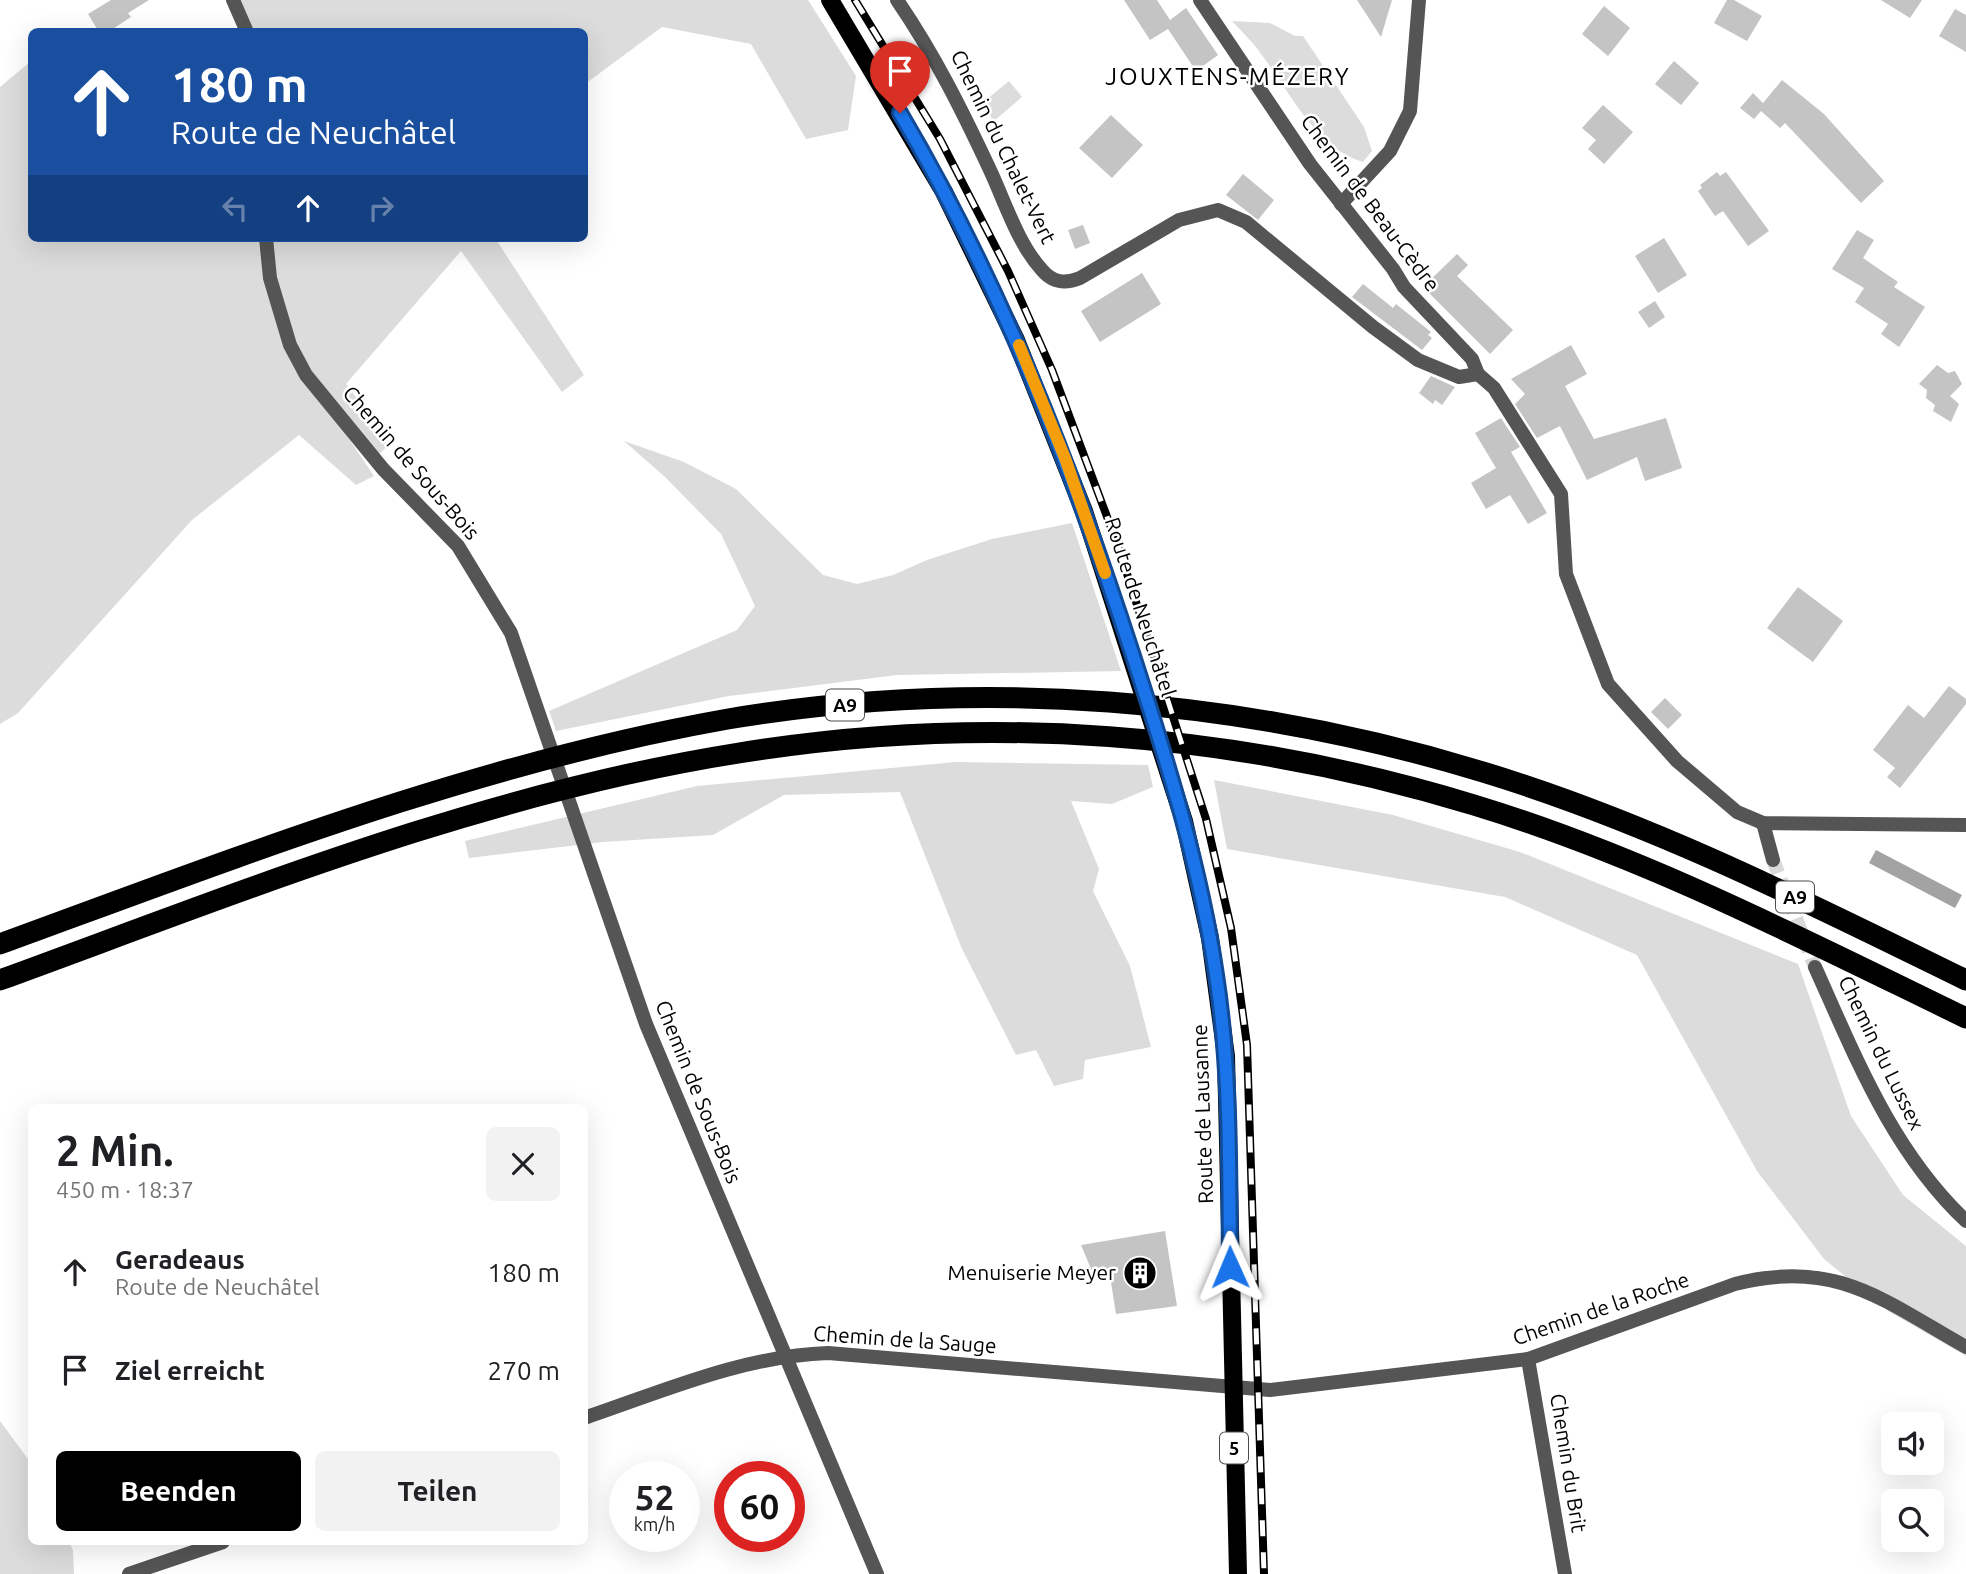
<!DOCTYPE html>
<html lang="de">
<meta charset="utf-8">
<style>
body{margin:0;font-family:Ubuntu,sans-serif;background:#f2f2f2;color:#202124;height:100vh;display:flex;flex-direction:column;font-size:26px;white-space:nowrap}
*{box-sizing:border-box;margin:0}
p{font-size:23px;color:#757577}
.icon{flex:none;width:38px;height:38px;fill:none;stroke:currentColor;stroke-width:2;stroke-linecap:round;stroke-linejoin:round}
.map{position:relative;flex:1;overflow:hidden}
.panel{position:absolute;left:28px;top:1104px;width:560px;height:441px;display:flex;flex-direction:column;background:#fff;border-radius:10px;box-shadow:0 7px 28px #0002}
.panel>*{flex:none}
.hud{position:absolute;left:28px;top:28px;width:560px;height:214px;border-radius:10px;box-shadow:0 7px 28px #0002;background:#1a4fa0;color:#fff;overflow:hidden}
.fabs{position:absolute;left:1881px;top:1412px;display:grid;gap:14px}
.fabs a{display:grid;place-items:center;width:63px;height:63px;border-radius:10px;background:#fff;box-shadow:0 7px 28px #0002;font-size:35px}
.speed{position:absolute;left:609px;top:1461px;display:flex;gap:14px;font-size:35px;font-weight:700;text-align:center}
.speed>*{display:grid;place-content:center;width:91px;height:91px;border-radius:50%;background:#fff;box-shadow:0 7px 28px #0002;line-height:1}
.speed small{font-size:18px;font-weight:400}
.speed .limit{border:10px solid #d22;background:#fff;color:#111}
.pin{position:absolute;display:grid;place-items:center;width:60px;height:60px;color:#fff;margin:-72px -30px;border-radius:50% 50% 50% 0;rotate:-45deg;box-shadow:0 0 7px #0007}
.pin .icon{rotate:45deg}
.me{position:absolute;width:77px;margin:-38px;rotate:359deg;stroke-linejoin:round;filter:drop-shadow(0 0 5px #0008)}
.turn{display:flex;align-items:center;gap:24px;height:147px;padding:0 28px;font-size:32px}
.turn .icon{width:91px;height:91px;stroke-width:2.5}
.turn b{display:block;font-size:49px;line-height:60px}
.lanes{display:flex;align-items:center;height:66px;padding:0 28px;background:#0003;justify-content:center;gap:35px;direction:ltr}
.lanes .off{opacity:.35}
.round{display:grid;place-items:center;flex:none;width:74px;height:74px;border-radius:10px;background:#f2f2f2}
.headline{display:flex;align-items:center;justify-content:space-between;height:119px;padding:0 28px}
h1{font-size:42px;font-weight:600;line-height:52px}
.primary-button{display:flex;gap:14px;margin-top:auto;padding:14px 28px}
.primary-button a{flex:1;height:80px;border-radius:10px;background:#000;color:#fff;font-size:28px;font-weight:600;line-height:80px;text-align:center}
.primary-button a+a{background:#f2f2f2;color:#202124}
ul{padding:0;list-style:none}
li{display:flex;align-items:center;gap:21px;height:98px;padding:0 28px}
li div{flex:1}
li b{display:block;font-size:26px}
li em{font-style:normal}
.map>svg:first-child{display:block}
</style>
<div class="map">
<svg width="1966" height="1574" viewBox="0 0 1966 1574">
<rect width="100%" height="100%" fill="#fff"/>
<!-- green -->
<g fill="#dcdcdc">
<path d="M230,0H808L856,76L848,130L806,139L751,44L662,27L585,84L584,32L246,31Z"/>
<path d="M1232,21L1270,23L1295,36H1303L1364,127L1372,151L1363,162C1315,148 1290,91 1261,54C1253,42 1242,32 1232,21Z"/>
<path d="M30,62L32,238H495L584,375L562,392L461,251L346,384L391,443L379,454L335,418L374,476L356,485L299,435L192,520L18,713L0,724V87Z"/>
<path d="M1009,81L1022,97L994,121L981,104Z"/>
<path d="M624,441L684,462L736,489L823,575L857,584L893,575L927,560L992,539L1072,523L1121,671L897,675L729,696L556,731L549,711L737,630L755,606L721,534L665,477Z"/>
<path d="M956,762L1148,765L1153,787L1112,804L1071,801L1099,869L1093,891L1130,966L1151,1047L1085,1060L1083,1079L1054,1086L1036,1050L1016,1055L962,949L900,792L784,795L713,835L603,842L469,858L465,841L697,786Z"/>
<path d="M1214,780L1393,815L1520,852L1798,964L1851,1116L1903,1195L1966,1246V1356L1888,1311L1824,1259L1757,1171L1637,955L1505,897L1227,849Z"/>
<path d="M0,1421L31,1463L32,1542H69L73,1550L74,1574H0Z"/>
</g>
<!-- water -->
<path fill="#a3a3a3" d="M1876,850L1962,895L1955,908L1869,863Z"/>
<!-- building -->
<g fill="#c4c4c4">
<path d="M111,0H149L128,13L131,17L108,32H99L88,14Z"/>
<path d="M1124,0H1157L1170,20L1186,8L1218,55L1196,71L1168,29L1150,40Z"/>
<path d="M1357,0H1392L1381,37Z"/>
<path d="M1727,0H1734L1762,16L1747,41L1714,23Z"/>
<path d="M1881,0H1922L1910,18Z"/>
<path d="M1604,6L1630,28L1608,56L1582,34Z"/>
<path d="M1955,9L1966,15V52L1939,36Z"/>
<path d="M1674,61L1699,83L1681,105L1655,84Z"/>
<path d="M1782,80L1824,114L1884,181L1861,203L1785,123L1780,128L1761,111L1754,119L1740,108L1753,93L1763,103Z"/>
<path d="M1603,105L1633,132L1604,164L1588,149L1596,140L1582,128Z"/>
<path d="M1111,115L1143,145L1112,178L1079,148Z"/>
<path d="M1717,172L1720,176L1726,172L1769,231L1748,246L1723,211L1715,216L1698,191L1702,188L1700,185Z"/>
<path d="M1243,174L1274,200L1258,220L1226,195Z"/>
<path d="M1083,225L1090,243L1075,249L1068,230Z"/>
<path d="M1857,230L1874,240L1863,258L1898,282L1894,287L1925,307L1899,347L1881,334L1888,324L1855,302L1864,288L1832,269Z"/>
<path d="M1664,238L1687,275L1658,293L1635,256Z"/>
<path d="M1457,254L1468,265L1457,276L1513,330L1490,354L1423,287Z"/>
<path d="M1142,273L1161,304L1100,342L1081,311Z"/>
<path d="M1363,284L1393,308L1396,304L1431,332L1428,335L1432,338L1422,350L1352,297Z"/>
<path d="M1655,301L1665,317L1649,328L1638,312Z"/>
<path d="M1571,345L1587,374L1565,386L1594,439L1666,418L1682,468L1645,481L1637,457L1587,480L1560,426L1537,438L1515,404L1525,394L1511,379Z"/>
<path d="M1937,365L1948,373L1955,371L1962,384L1950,396L1959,404L1951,422L1933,411L1935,405L1926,398L1927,390L1919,384Z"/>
<path d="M1431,376L1455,387L1442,405L1435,400L1433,404L1419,393Z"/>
<path d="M1501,418L1520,447L1511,452L1547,513L1528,524L1510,495L1486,509L1471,483L1496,468L1475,433Z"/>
<path d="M1798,587L1843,621L1813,662L1767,628Z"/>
<path d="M1949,686L1966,699V704L1900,788L1887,777L1895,768L1873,750L1908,705L1924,718Z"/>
<path d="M1665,698L1682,715L1668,729L1651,712Z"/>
<path d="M1165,1231L1177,1306L1116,1314L1109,1270L1094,1276L1081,1245Z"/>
</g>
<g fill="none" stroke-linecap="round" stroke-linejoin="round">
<!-- minor-tunnel -->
<path stroke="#d9d9d9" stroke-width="14" stroke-dasharray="14 7" stroke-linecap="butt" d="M1773,860L1815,967"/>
<!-- minor -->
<g stroke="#555" stroke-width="14">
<path d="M233,0L247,32"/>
<path d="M897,0C934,54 962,110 990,170C1005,202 1018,244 1042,270C1053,283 1065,284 1080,278L1179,220L1218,210L1246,222L1373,327L1418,360L1459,377L1478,374"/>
<path d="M1200,0L1310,164L1393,269L1404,287L1472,359L1478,374L1494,388L1561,494L1566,574L1608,684L1677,761L1737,812L1763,823L1966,825"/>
<path d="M1341,204L1390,151L1410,111L1419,0"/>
<path d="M266,238L270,278L290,345L306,375L383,469L458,546L511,633L646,1024L877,1574"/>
<path d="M1763,823L1773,860"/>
<path d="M1815,967C1856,1058 1892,1151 1966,1221"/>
<path d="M1528,1359L1565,1574"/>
<path d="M584,1418C664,1391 743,1356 828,1353L1270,1390L1528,1359L1735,1284C1836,1258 1884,1301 1966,1347"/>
<path d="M129,1574L223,1542"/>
</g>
<!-- primary -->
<path stroke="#000" stroke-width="18" d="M830,0L944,192L1016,340L1084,511L1184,821L1210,938L1226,1056L1238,1574"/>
<!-- motorway -->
<g stroke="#000" stroke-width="21">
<path d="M0,944C238,857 477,763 728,719C979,677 1241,698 1483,772C1651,823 1809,903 1966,980"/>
<path d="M0,980C241,892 484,793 739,753C984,713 1236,732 1474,805C1645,857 1805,940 1966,1018"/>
</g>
<defs>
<path id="rail" d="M855,0L940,139L1008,271L1052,370L1118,546L1206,819L1231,928L1247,1045L1264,1574"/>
</defs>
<!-- rail casing -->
<use href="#rail" stroke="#000" stroke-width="8"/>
<!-- rail -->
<use href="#rail" stroke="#fff" stroke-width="5" stroke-dasharray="16" stroke-linecap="butt"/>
</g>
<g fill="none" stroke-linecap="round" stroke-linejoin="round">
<defs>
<path id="route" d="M900,113C1001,284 1072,468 1133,656C1167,761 1200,865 1216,975C1231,1072 1229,1169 1230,1267"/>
</defs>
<!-- route casing -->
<use href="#route" stroke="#114b97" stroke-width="18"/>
<!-- route -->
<use href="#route" stroke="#1a73e8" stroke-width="12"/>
<!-- slow -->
<path stroke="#f59e0b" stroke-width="12" d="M1019,345L1065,458L1105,573"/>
</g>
<!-- icons -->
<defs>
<symbol id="building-disc" viewBox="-11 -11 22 22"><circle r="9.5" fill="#000" stroke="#fff"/><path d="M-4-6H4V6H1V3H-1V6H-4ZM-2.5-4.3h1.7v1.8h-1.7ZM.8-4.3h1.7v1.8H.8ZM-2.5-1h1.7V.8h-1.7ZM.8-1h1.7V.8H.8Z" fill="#fff"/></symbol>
</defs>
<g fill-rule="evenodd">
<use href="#building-disc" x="1121" y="1254" width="38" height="38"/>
</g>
<g text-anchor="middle" stroke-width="5" stroke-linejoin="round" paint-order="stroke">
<!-- shield labels -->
<g fill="#fff" stroke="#4c4c4c" stroke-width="2">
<rect x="826" y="689.5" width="38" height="31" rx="5"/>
<rect x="1776" y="881.5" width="38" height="31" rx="5"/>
<rect x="1220" y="1432.5" width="28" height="31" rx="5"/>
</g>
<g font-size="19" font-weight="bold" fill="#000">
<text x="845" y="712">A9</text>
<text x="1795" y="904">A9</text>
<text x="1234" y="1455">5</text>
</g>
<!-- street labels -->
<g font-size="21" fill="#000" stroke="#fff">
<text transform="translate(1003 147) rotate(64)" y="7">Chemin du Chalet-Vert</text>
<text transform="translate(1370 203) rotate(53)" y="7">Chemin de Beau-Cèdre</text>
<text transform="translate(411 463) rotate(49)" y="7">Chemin de Sous-Bois</text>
<text transform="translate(1140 607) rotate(72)" y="7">Route de Neuchâtel</text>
<text transform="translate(1881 1053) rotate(64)" y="7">Chemin du Lussex</text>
<text transform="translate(698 1092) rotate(68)" y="7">Chemin de Sous-Bois</text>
<text transform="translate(1203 1114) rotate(-92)" y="7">Route de Lausanne</text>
<text transform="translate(1601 1309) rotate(-19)" y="7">Chemin de la Roche</text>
<text transform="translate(905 1340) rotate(4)" y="7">Chemin de la Sauge</text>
<text transform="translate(1568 1463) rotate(81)" y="7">Chemin du Brit</text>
</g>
<!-- poi labels -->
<g font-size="21" fill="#000" stroke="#fff" text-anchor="end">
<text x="1116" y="1280">Menuiserie Meyer</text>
</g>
<!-- quarter labels -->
<g font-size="24" letter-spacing="2" fill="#000" stroke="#fff">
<text x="1228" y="85">JOUXTENS-MÉZERY</text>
</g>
</g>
</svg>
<div class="fabs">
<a><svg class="icon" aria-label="sound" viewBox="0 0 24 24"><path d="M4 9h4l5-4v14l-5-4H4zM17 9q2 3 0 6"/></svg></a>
<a><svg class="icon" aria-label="search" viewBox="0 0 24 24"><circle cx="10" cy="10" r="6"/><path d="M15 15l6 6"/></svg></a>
</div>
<div class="speed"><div>52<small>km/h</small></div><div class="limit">60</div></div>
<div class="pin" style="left:900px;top:113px;background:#d93025"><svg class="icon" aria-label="arrive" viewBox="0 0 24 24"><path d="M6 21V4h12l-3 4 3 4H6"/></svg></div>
<svg class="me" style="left:1230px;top:1267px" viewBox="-20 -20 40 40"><path d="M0-17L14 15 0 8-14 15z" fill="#1a73e8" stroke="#fff" stroke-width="4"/></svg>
<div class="hud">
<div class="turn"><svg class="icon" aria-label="ahead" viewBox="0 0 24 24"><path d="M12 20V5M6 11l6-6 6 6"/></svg><div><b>180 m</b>Route de Neuchâtel</div></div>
<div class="lanes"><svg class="icon off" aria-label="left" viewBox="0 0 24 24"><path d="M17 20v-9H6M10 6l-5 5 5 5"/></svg><svg class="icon" aria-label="ahead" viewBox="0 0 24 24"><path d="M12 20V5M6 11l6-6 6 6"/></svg><svg class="icon off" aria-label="right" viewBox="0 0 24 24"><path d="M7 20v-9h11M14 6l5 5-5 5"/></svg></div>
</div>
<section class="panel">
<div class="headline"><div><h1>2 Min.</h1><p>450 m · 18:37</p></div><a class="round"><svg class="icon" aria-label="close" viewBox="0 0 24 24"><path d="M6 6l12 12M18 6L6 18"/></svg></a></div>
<ul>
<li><svg class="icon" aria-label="ahead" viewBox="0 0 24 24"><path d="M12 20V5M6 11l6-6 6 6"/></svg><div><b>Geradeaus</b><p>Route de Neuchâtel</p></div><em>180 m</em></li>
<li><svg class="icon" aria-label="arrive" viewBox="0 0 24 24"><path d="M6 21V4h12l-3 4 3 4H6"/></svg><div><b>Ziel erreicht</b></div><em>270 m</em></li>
</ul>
<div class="primary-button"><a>Beenden</a><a>Teilen</a></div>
</section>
</div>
